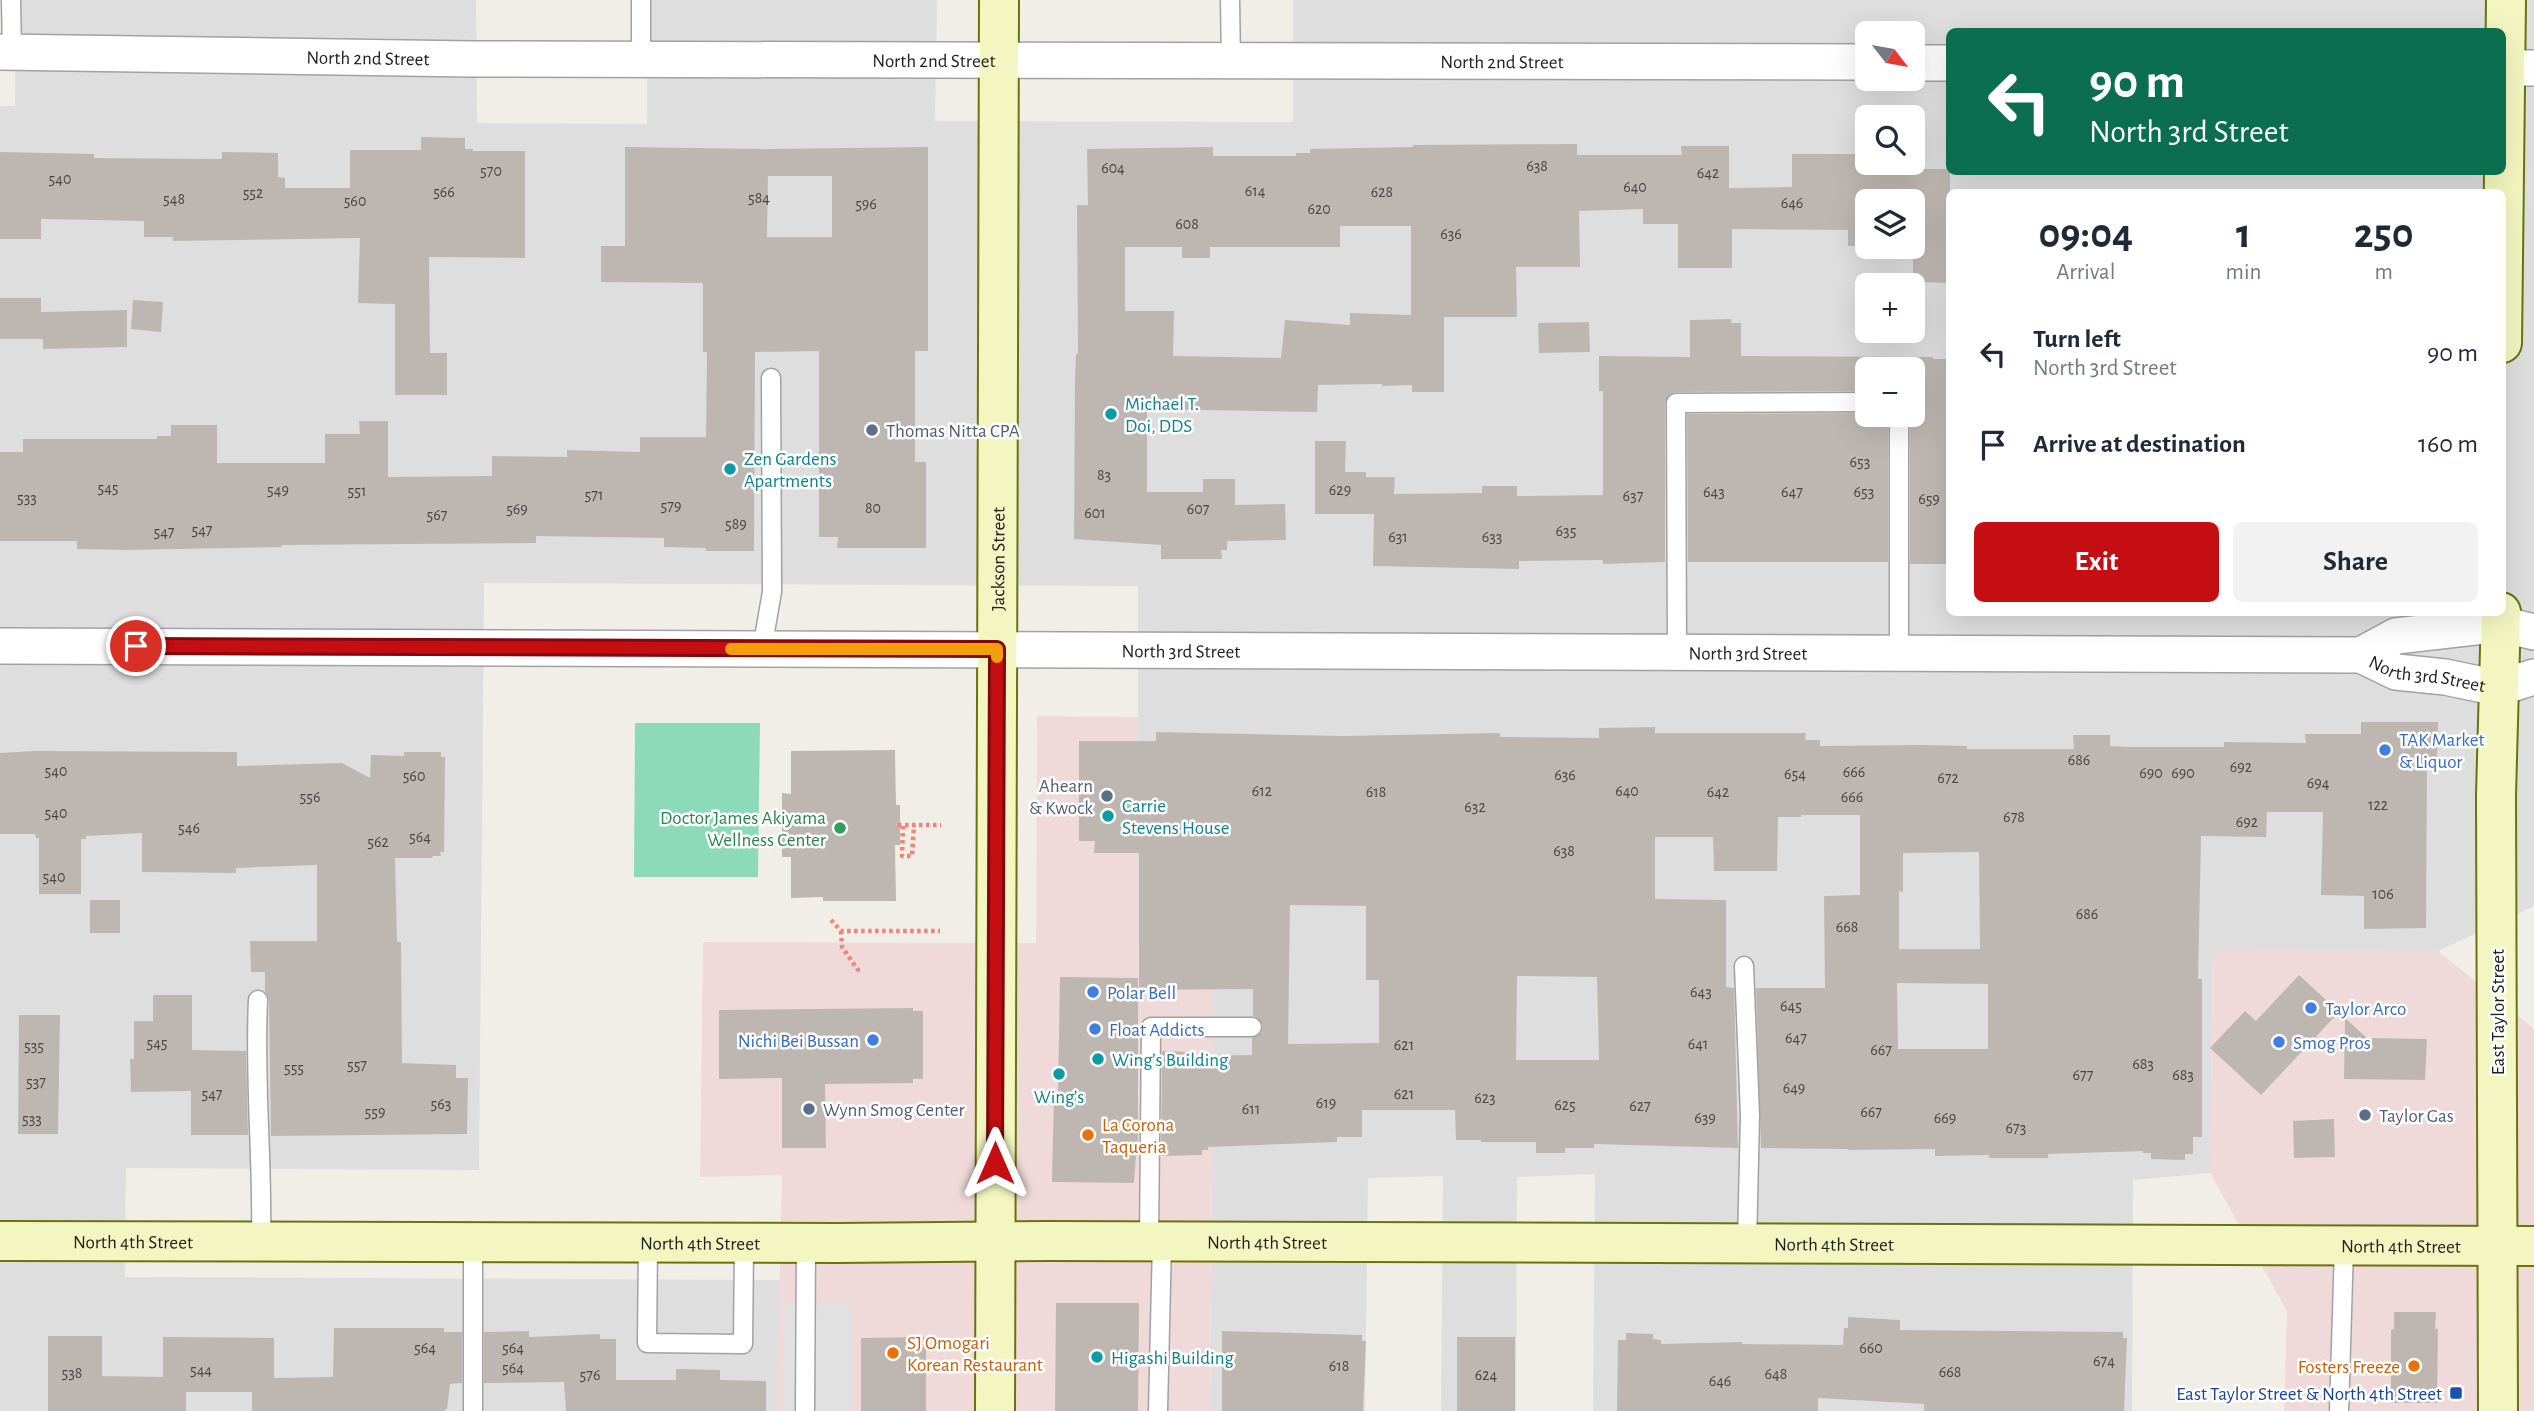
<!DOCTYPE html>
<meta charset="utf-8">
<style>
body{margin:0;font-family:"Alegreya Sans",sans-serif;background:#f2f2f3;color:#1f2937;height:100vh;display:flex;flex-direction:column;font-size:26px;white-space:nowrap}
*{box-sizing:border-box;margin:0}
p{font-size:23px;color:#747a83}
.icon{flex:none;width:38px;height:38px;fill:none;stroke:currentColor;stroke-width:2;stroke-linecap:round;stroke-linejoin:round}
.map{position:relative;flex:1;overflow:hidden}
.sheet{position:absolute;left:1946px;top:189px;width:560px;height:427px;display:flex;flex-direction:column;background:#fff;border-radius:10px;box-shadow:0 7px 28px #0002}
.sheet>*{flex:none}
.top-card{position:absolute;left:1946px;top:28px;width:560px;height:147px;border-radius:10px;box-shadow:0 7px 28px #0002;background:#0b6e4f;color:#fff;overflow:hidden}
.needle{width:46px;rotate:121deg}
.tools{position:absolute;left:1855px;top:21px;display:grid;gap:14px}
.tools a{display:grid;place-items:center;width:70px;height:70px;border-radius:10px;background:#fff;box-shadow:0 7px 28px #0002;font-size:35px}
.pin{position:absolute;display:grid;place-items:center;width:60px;height:60px;color:#fff;margin:-30px;border:4px solid #fff;border-radius:50%;box-shadow:0 2px 7px #0007}
.me{position:absolute;width:77px;margin:-38px;rotate:0deg;stroke-linejoin:round;filter:drop-shadow(0 0 5px #0008)}
.turn{display:flex;align-items:center;gap:24px;height:147px;padding:0 28px;font-size:32px}
.turn .icon{width:91px;height:91px;stroke-width:2.5}
.turn b{display:block;font-size:49px;line-height:60px}
.eta{display:flex;justify-content:space-evenly;align-items:center;height:119px;text-align:center}
.eta b{font-size:42px;font-weight:700;line-height:49px}
.primary-button{display:flex;gap:14px;margin-top:auto;padding:14px 28px}
.primary-button a{flex:1;height:80px;border-radius:10px;background:#c40e12;color:#fff;font-size:28px;font-weight:700;line-height:80px;text-align:center}
.primary-button a+a{background:#f2f2f3;color:#1f2937}
ul{padding:0;list-style:none}
li{display:flex;align-items:center;gap:21px;height:91px;padding:0 28px}
li div{flex:1}
li b{display:block;font-size:26px}
li em{font-style:normal}
.map>svg:first-child{display:block}
</style>
<div class="map">
<svg width="2534" height="1411" viewBox="0 0 2534 1411">
<rect width="100%" height="100%" fill="#f1eee8"/>
<!-- residential -->
<path fill="#dfdede" fill-rule="evenodd" d="M16,0H476L477,123L647,124L648,0H937L935,121L1293,122V0H2534V906L2438,951L2213,950L2210,1173L2133,1180L2132,1411H1593L1595,1174L1517,1177L1516,1411H1441L1443,1176L1368,1178L1365,1411H1210L1214,945L1138,944V586L484,583L479,1170L126,1168L125,1277L780,1280L777,1411H0V106H15ZM1950,32H2502V172H1950ZM1867,33H1913V79H1867ZM1867,117H1913V163H1867ZM1950,192H2502V612H1950ZM1867,201H1913V247H1867ZM1867,285H1913V331H1867ZM1867,369H1913V415H1867Z"/>
<!-- commercial -->
<g fill="#f0dad9">
<path d="M1037,716L1138,717V944L1214,945L1210,1411H777L782,1175L700,1177L703,942L1036,943Z"/>
<path d="M2213,950L2438,951L2534,1029V1411H2284L2287,1311L2210,1173Z"/>
</g>
<!-- pitch -->
<path fill="#8cdaba" d="M635,723H760L758,877H634Z"/>
<!-- parking -->
<path fill="#e1e1e1" d="M784,1304H852V1411H783Z"/>
<!-- building -->
<g fill="#beb7b1" fill-rule="evenodd">
<path d="M421,137L465,138V149H473V151H525V258L429,257L430,353H447V395H395V304L358,303L360,238L173,241V237H144V221L41,219V239H0V152L94,154V158L222,159V152L278,153V177L285,178V188H350V150H421Z"/>
<path d="M1577,144V155H1682L1681,146H1729V188L1792,187V154H1867V163H1902V169H1950V283L1913,282V247H1906H1913V201H1867V246H1848V230L1732,229V268H1678V224H1643V209L1579,211L1580,267H1516L1517,317H1444V392H1412V385L1382,386V384L1318,385L1317,412L1147,409V492H1203V479H1235V505L1285,504L1286,540L1227,541V550H1221L1222,559H1161V545L1074,539L1075,378L1076,354H1078L1077,205H1088L1087,149L1213,147V156H1296V153H1310V149L1413,147V145ZM1340,226H1411V315L1350,313V325L1285,320L1281,358L1173,356L1174,311H1125V247H1182V258H1210V247H1340Z"/>
<path d="M625,147L768,149L928,147V351H915V462H926V548H837L838,537H819V351L755,352L754,551H706V548L664,547V538L536,536V543L281,545L282,547L126,550L77,549V541H0V452H23V439H157V436H171V425H217V463H325V434H360L359,421H388V477L492,476V456L567,457V450L640,452V437H706L707,352H703V283L601,282V246H625ZM768,176H832V237H767Z"/>
<path d="M0,298H41V312L127,310V347L43,349V339H0Z"/>
<path d="M133,300L163,302L161,332L131,329Z"/>
<path d="M1731,319V323H1741V356L1933,357V359H1950V564H1910V415H1913V369H1867V391L1676,392L1670,394L1665,403V562L1603,564V560L1519,561V569L1373,566L1374,514H1315V441H1346L1345,472H1366V477H1395L1394,494L1482,493V486H1517V496L1603,495V391H1599V356L1690,357V320Z"/>
<path d="M1589,322L1590,352L1539,353L1538,323Z"/>
<path d="M1867,413L1888,415V562H1688L1687,414Z"/>
<path d="M2361,722H2438L2437,765H2427L2426,928L2364,929V896L2321,895L2323,812H2267L2266,837L2201,836L2198,979H2202V1137H2193V1154H2185V1160L2151,1159V1153H2143V1151L2048,1154V1158H1989V1155L1935,1156V1149L1848,1150V1149L1761,1148L1756,988H1825L1824,896L1860,895V815H1801V817H1778L1777,871H1714L1713,837H1655V899L1726,900V987L1734,988L1738,1148L1594,1144V1148H1565V1153H1536V1142H1481V1140H1456L1455,1110H1362V1137H1337V1142L1208,1147V1150H1202V1155L1161,1156L1162,1051L1194,1052V1056L1252,1055V1038L1261,1033L1263,1026L1258,1018L1253,1016V989L1139,990V853H1094L1095,841H1079V741H1156V732L1341,736L1500,733V737L1599,738V728L1655,727V733H1806L1805,740H1820V746L1923,745L1967,746V749H2074L2073,735H2110V746L2130,747H2224V742L2306,743L2305,734H2361ZM1979,852L1980,949H1899V891L1903,892V853ZM1290,905L1366,906V980H1379V1043L1288,1044ZM1517,976L1597,977L1599,1060H1516ZM1897,983L1988,984V1049H1898Z"/>
<path d="M895,750L896,805H900V845H895L896,901H823V897L791,898V857H782V793L791,794V751Z"/>
<path d="M35,751L237,752V766L342,763L370,778L371,755L404,756V752H441V757H445L444,852H440L441,856H433L432,858H395L397,942H401L402,1063L456,1065V1078H468L467,1134L271,1136L269,1000L265,991V972H251L250,941H317V865L236,868V873L142,872V833L86,836V839H81V894H39V838H36L35,834H0V753Z"/>
<rect x="90" y="900" width="30" height="33"/>
<path d="M2299,975L2339,1012L2261,1095L2210,1048L2245,1011L2256,1021Z"/>
<path d="M1060,977L1138,978V1156H1136L1134,1183L1052,1182L1054,1092L1058,1093Z"/>
<path d="M153,995H192V1050L246,1051L248,1135H191V1091L131,1092L130,1059H134V1021H153Z"/>
<path d="M913,1008V1011H923V1079H913V1083L825,1084L826,1148H782V1078L719,1079V1010Z"/>
<path d="M19,1015H60L58,1134H18Z"/>
<path d="M2345,1018L2367,1038L2427,1039L2425,1080L2344,1079Z"/>
<path d="M2334,1119L2335,1157L2294,1158L2293,1121Z"/>
<path d="M1056,1303H1139L1138,1411H1055Z"/>
<path d="M2394,1312H2436L2435,1329H2438L2437,1403H2391V1330L2394,1329Z"/>
<path d="M1848,1317L1900,1320V1330L2123,1332V1338H2127L2124,1411H1924V1404L1818,1398V1411H1617L1618,1340H1626V1333L1653,1334V1339L1661,1340V1344L1742,1342V1344L1843,1345L1844,1328H1848Z"/>
<path d="M334,1328H444V1332H462V1383L450,1384L447,1409H445V1411H252V1392H186V1411H48V1336H102V1376L163,1377V1337L274,1338V1378L333,1377Z"/>
<path d="M529,1331V1337L600,1334V1339H616V1380H676V1369L720,1370V1380L766,1381V1411H566L564,1382L484,1383V1332Z"/>
<path d="M1222,1331L1362,1335V1341H1366L1363,1411H1222Z"/>
<path d="M926,1337V1411H861V1338Z"/>
<rect x="1457" y="1337" width="58" height="74"/>
</g>
<g fill="none" stroke-linecap="round" stroke-linejoin="round">
<defs>
<g id="lane">
<path d="M11,0L12,52"/>
<path d="M1230,0L1231,62"/>
<path d="M641,60V0"/>
<path d="M1899,415V653"/>
<path d="M762,649L772,592L771,378"/>
<path d="M1677,652L1676,403L1867,402"/>
<path d="M1744,966L1750,1115L1747,1245"/>
<path d="M258,1000C254,1082 263,1160 261,1242"/>
<path d="M473,1242V1411"/>
<path d="M648,1242L647,1343L743,1344L744,1243"/>
<path d="M1149,1242L1151,1027H1252"/>
<path d="M805,1411L806,1243"/>
<path d="M1158,1411L1162,1242"/>
<path d="M2339,1411L2344,1247"/>
</g>
<g id="street">
<path id="s1" d="M0,52L472,59L1867,62"/>
<path d="M1913,63H1950"/>
<path d="M2502,68H2534"/>
<path id="s2" d="M0,646L2361,655L2396,672L2445,677L2498,688L2534,677"/>
<path d="M2361,655L2396,636L2501,624L2534,632"/>
</g>
<g id="secondary">
<path d="M2502,343L2506,0"/>
<path id="s3" d="M0,1241L838,1243L1046,1241L2534,1246"/>
<path id="s4" d="M995,1411L999,0"/>
<path d="M2498,1411L2496,795L2501,612"/>
</g>
</defs>
<!-- lane casing -->
<use href="#lane" stroke="#a2a2a2" stroke-width="21"/>
<!-- street casing -->
<use href="#street" stroke="#a2a2a2" stroke-width="38"/>
<!-- secondary casing -->
<use href="#secondary" stroke="#6a730d" stroke-width="42"/>
<!-- path -->
<g stroke="#f18379" stroke-width="4.5" stroke-dasharray="3.5 3.5" stroke-linecap="butt">
<path d="M898,825H941"/>
<path d="M903,826L902,856H912L914,825"/>
<path d="M831,920L841,931H940"/>
<path d="M841,931L842,947L858,970L857,974"/>
</g>
<!-- lane -->
<use href="#lane" stroke="#fff" stroke-width="18"/>
<!-- street -->
<use href="#street" stroke="#fff" stroke-width="35"/>
<!-- secondary -->
<use href="#secondary" stroke="#f4f6c1" stroke-width="38"/>
</g>
<g fill="none" stroke-linecap="round" stroke-linejoin="round">
<defs>
<path id="route" d="M136,646L997,649L995,1163"/>
</defs>
<!-- route casing -->
<use href="#route" stroke="#7f090c" stroke-width="18"/>
<!-- route -->
<use href="#route" stroke="#c40e12" stroke-width="12"/>
<!-- slow -->
<path stroke="#f59e0b" stroke-width="12" d="M731,649H997V657"/>
</g>
<!-- markers -->
<g fill="#0f9aa8" stroke="#fff" stroke-width="2.5">
<circle cx="1111" cy="414" r="7"/>
<circle cx="730" cy="469" r="7"/>
<circle cx="1108" cy="816" r="7"/>
<circle cx="1098" cy="1059" r="7"/>
<circle cx="1059" cy="1074" r="7"/>
<circle cx="1097" cy="1357" r="7"/>
</g>
<g fill="#5c6f8a" stroke="#fff" stroke-width="2.5">
<circle cx="872" cy="430" r="7"/>
<circle cx="1107" cy="796" r="7"/>
<circle cx="809" cy="1109" r="7"/>
<circle cx="2365" cy="1115" r="7"/>
</g>
<g fill="#3f7fe0" stroke="#fff" stroke-width="2.5">
<circle cx="2385" cy="750" r="7"/>
<circle cx="1093" cy="992" r="7"/>
<circle cx="2311" cy="1008" r="7"/>
<circle cx="1095" cy="1029" r="7"/>
<circle cx="873" cy="1040" r="7"/>
<circle cx="2279" cy="1042" r="7"/>
</g>
<circle fill="#2e9e5b" stroke="#fff" stroke-width="2.5" cx="840" cy="828" r="7"/>
<g fill="#e8710a" stroke="#fff" stroke-width="2.5">
<circle cx="1088" cy="1135" r="7"/>
<circle cx="893" cy="1353" r="7"/>
<circle cx="2414" cy="1366" r="7"/>
</g>
<rect fill="#1a4fb4" stroke="#fff" stroke-width="2.5" x="2449" y="1386" width="14" height="14" rx="3.5"/>
<g text-anchor="middle" stroke-width="5" stroke-linejoin="round" paint-order="stroke">
<!-- number labels -->
<g font-size="16" fill="#484645">
<text x="1537" y="171">638</text>
<text x="1113" y="173">604</text>
<text x="491" y="176">570</text>
<text x="1708" y="178">642</text>
<text x="60" y="184">540</text>
<text x="1635" y="192">640</text>
<text x="1255" y="196">614</text>
<text x="444" y="197">566</text>
<text x="1382" y="197">628</text>
<text x="253" y="198">552</text>
<text x="759" y="203">584</text>
<text x="174" y="204">548</text>
<text x="355" y="206">560</text>
<text x="1792" y="208">646</text>
<text x="866" y="209">596</text>
<text x="1319" y="214">620</text>
<text x="1187" y="229">608</text>
<text x="1451" y="239">636</text>
<text x="1860" y="467">653</text>
<text x="1104" y="480">83</text>
<text x="108" y="493">545</text>
<text x="278" y="495">549</text>
<text x="1340" y="495">629</text>
<text x="357" y="496">551</text>
<text x="1714" y="497">643</text>
<text x="1792" y="497">647</text>
<text x="1864" y="497">653</text>
<text x="594" y="500">571</text>
<text x="1633" y="501">637</text>
<text x="27" y="503">533</text>
<text x="1929" y="504">659</text>
<text x="671" y="511">579</text>
<text x="873" y="513">80</text>
<text x="517" y="514">569</text>
<text x="1198" y="514">607</text>
<text x="1095" y="518">601</text>
<text x="437" y="520">567</text>
<text x="736" y="529">589</text>
<text x="202" y="535">547</text>
<text x="1566" y="536">635</text>
<text x="164" y="537">547</text>
<text x="1398" y="542">631</text>
<text x="1492" y="542">633</text>
<text x="2079" y="765">686</text>
<text x="2241" y="772">692</text>
<text x="56" y="776">540</text>
<text x="1854" y="777">666</text>
<text x="2151" y="778">690</text>
<text x="2183" y="778">690</text>
<text x="1795" y="779">654</text>
<text x="1565" y="780">636</text>
<text x="414" y="781">560</text>
<text x="1948" y="783">672</text>
<text x="2318" y="788">694</text>
<text x="1262" y="796">612</text>
<text x="1627" y="796">640</text>
<text x="1376" y="797">618</text>
<text x="1718" y="797">642</text>
<text x="310" y="802">556</text>
<text x="1852" y="802">666</text>
<text x="2378" y="810">122</text>
<text x="1475" y="812">632</text>
<text x="56" y="818">540</text>
<text x="2014" y="822">678</text>
<text x="2247" y="827">692</text>
<text x="189" y="833">546</text>
<text x="420" y="842">564</text>
<text x="378" y="847">562</text>
<text x="1564" y="856">638</text>
<text x="54" y="882">540</text>
<text x="2383" y="899">106</text>
<text x="2087" y="919">686</text>
<text x="1847" y="932">668</text>
<text x="1701" y="997">643</text>
<text x="1791" y="1011">645</text>
<text x="1796" y="1043">647</text>
<text x="157" y="1048">545</text>
<text x="1698" y="1049">641</text>
<text x="1404" y="1050">621</text>
<text x="34" y="1051">535</text>
<text x="1881" y="1055">667</text>
<text x="2143" y="1069">683</text>
<text x="357" y="1070">557</text>
<text x="294" y="1073">555</text>
<text x="2083" y="1080">677</text>
<text x="2183" y="1080">683</text>
<text x="36" y="1087">537</text>
<text x="1794" y="1093">649</text>
<text x="212" y="1099">547</text>
<text x="1404" y="1099">621</text>
<text x="1485" y="1103">623</text>
<text x="1326" y="1108">619</text>
<text x="441" y="1109">563</text>
<text x="1565" y="1110">625</text>
<text x="1640" y="1111">627</text>
<text x="1251" y="1114">611</text>
<text x="375" y="1117">559</text>
<text x="1871" y="1117">667</text>
<text x="1705" y="1123">639</text>
<text x="1945" y="1123">669</text>
<text x="32" y="1124">533</text>
<text x="2016" y="1133">673</text>
<text x="425" y="1353">564</text>
<text x="513" y="1353">564</text>
<text x="1871" y="1353">660</text>
<text x="2104" y="1366">674</text>
<text x="1339" y="1371">618</text>
<text x="513" y="1373">564</text>
<text x="201" y="1375">544</text>
<text x="1950" y="1377">668</text>
<text x="72" y="1378">538</text>
<text x="1776" y="1379">648</text>
<text x="590" y="1380">576</text>
<text x="1486" y="1380">624</text>
<text x="1720" y="1386">646</text>
</g>
<!-- street labels -->
<g font-size="19" fill="#212121" stroke="#fff">
<text dy="7" stroke="none"><textPath href="#s1" startOffset="368">North 2nd Street</textPath></text>
<text dy="7" stroke="none"><textPath href="#s1" startOffset="934">North 2nd Street</textPath></text>
<text dy="7" stroke="none"><textPath href="#s1" startOffset="1502">North 2nd Street</textPath></text>
<text dy="7" stroke="none"><textPath href="#s4" startOffset="852">Jackson Street</textPath></text>
<text dy="7" stroke="none"><textPath href="#s2" startOffset="1181">North 3rd Street</textPath></text>
<text dy="7" stroke="none"><textPath href="#s2" startOffset="1748">North 3rd Street</textPath></text>
<text dy="7" stroke="none"><textPath href="#s2" startOffset="2431">North 3rd Street</textPath></text>
<text transform="translate(2497 1012) rotate(-90)" y="7">East Taylor Street</text>
<text dy="7" stroke="none"><textPath href="#s3" startOffset="133">North 4th Street</textPath></text>
<text dy="7" stroke="none"><textPath href="#s3" startOffset="1267">North 4th Street</textPath></text>
<text dy="7" stroke="none"><textPath href="#s3" startOffset="700">North 4th Street</textPath></text>
<text dy="7" stroke="none"><textPath href="#s3" startOffset="1834">North 4th Street</textPath></text>
<text dy="7" stroke="none"><textPath href="#s3" startOffset="2401">North 4th Street</textPath></text>
</g>
<!-- culture labels -->
<g font-size="19" fill="#0d838f" stroke="#fff" text-anchor="start">
<text x="1125" y="410">Michael T.<tspan x="1125" dy="22">Doi, DDS</tspan></text>
<text x="744" y="465">Zen Gardens<tspan x="744" dy="22">Apartments</tspan></text>
<text x="1122" y="812">Carrie<tspan x="1122" dy="22">Stevens House</tspan></text>
<text x="1112" y="1066">Wing’s Building</text>
<text x="1059" y="1103" text-anchor="middle">Wing’s</text>
<text x="1111" y="1364">Higashi Building</text>
</g>
<!-- service labels -->
<g font-size="19" fill="#4e5e75" stroke="#fff" text-anchor="start">
<text x="886" y="437">Thomas Nitta CPA</text>
<text x="1093" y="792" text-anchor="end">Ahearn<tspan x="1093" dy="22">&amp; Kwock</tspan></text>
<text x="823" y="1116">Wynn Smog Center</text>
<text x="2379" y="1122">Taylor Gas</text>
</g>
<!-- shop labels -->
<g font-size="19" fill="#366cbe" stroke="#fff" text-anchor="start">
<text x="2399" y="746">TAK Market<tspan x="2399" dy="22">&amp; Liquor</tspan></text>
<text x="1107" y="999">Polar Bell</text>
<text x="2325" y="1015">Taylor Arco</text>
<text x="1109" y="1036">Float Addicts</text>
<text x="859" y="1047" text-anchor="end">Nichi Bei Bussan</text>
<text x="2293" y="1049">Smog Pros</text>
</g>
<!-- leisure labels -->
<g font-size="19" fill="#27864d" stroke="#fff" text-anchor="end">
<text x="826" y="824">Doctor James Akiyama<tspan x="826" dy="22">Wellness Center</tspan></text>
</g>
<!-- food labels -->
<g font-size="19" fill="#c56008" stroke="#fff" text-anchor="start">
<text x="1102" y="1131">La Corona<tspan x="1102" dy="22">Taqueria</tspan></text>
<text x="907" y="1349">SJ Omogari<tspan x="907" dy="22">Korean Restaurant</tspan></text>
<text x="2400" y="1373" text-anchor="end">Fosters Freeze</text>
</g>
<!-- transit labels -->
<g font-size="19" fill="#164399" stroke="#fff" text-anchor="end">
<text x="2442" y="1400">East Taylor Street &amp; North 4th Street</text>
</g>
</g>
</svg>
<div class="tools">
<a><svg class="needle" viewBox="-14 -14 28 28"><path d="M0-13l5 13h-10z" fill="#e53935"/><path d="M0 13l5-13h-10z" fill="#747a83"/></svg></a>
<a><svg class="icon" aria-label="search" viewBox="0 0 24 24"><circle cx="10" cy="10" r="6"/><path d="M15 15l6 6"/></svg></a>
<a><svg class="icon" aria-label="layers" viewBox="0 0 24 24"><path d="M12 4l9 5-9 5-9-5zM3 14l9 5 9-5"/></svg></a>
<a>+</a>
<a>−</a>
</div>
<div class="pin" style="left:136px;top:646px;background:#d93025"><svg class="icon" aria-label="arrive" viewBox="0 0 24 24"><path d="M6 21V4h12l-3 4 3 4H6"/></svg></div>
<svg class="me" style="left:995px;top:1163px" viewBox="-20 -20 40 40"><path d="M0-17L14 15 0 8-14 15z" fill="#c40e12" stroke="#fff" stroke-width="4"/></svg>
<div class="top-card">
<div class="turn"><svg class="icon" aria-label="left" viewBox="0 0 24 24"><path d="M17 20v-9H6M10 6l-5 5 5 5"/></svg><div><b>90 m</b>North 3rd Street</div></div>
</div>
<section class="sheet">
<div class="eta">
<div><b>09:04</b><p>Arrival</p></div>
<div><b>1</b><p>min</p></div>
<div><b>250</b><p>m</p></div>
</div>
<ul>
<li><svg class="icon" aria-label="left" viewBox="0 0 24 24"><path d="M17 20v-9H6M10 6l-5 5 5 5"/></svg><div><b>Turn left</b><p>North 3rd Street</p></div><em>90 m</em></li>
<li><svg class="icon" aria-label="arrive" viewBox="0 0 24 24"><path d="M6 21V4h12l-3 4 3 4H6"/></svg><div><b>Arrive at destination</b></div><em>160 m</em></li>
</ul>
<div class="primary-button"><a>Exit</a><a>Share</a></div>
</section>
</div>
